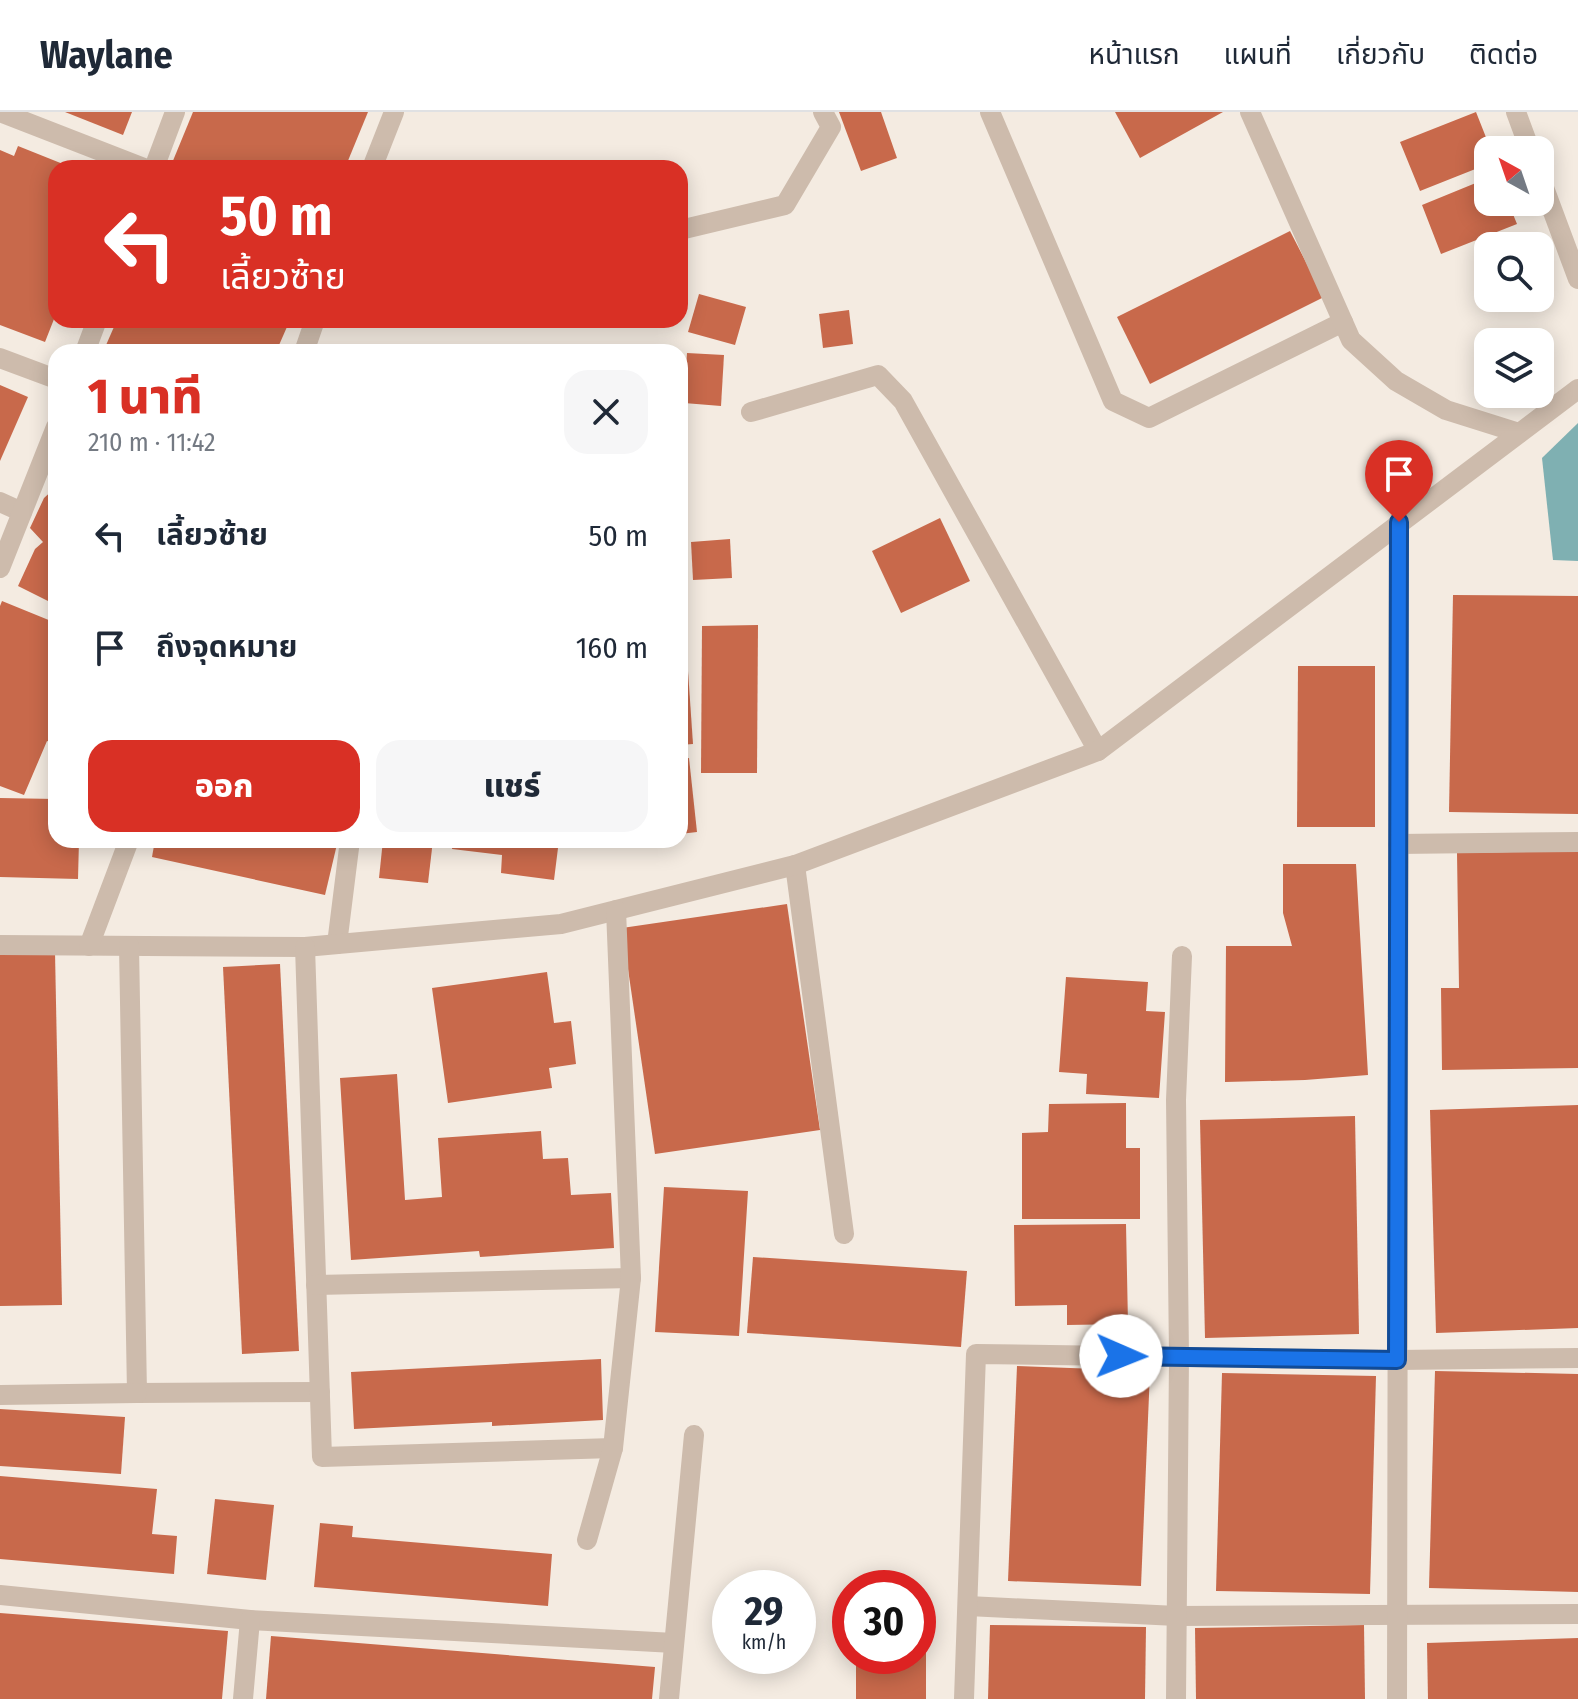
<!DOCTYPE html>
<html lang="th">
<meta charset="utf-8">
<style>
body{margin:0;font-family:"Fira Sans Condensed","Noto Sans Thai",sans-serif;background:#f6f6f7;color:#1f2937;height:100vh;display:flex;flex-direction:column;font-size:30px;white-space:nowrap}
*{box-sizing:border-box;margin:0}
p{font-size:26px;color:#747a83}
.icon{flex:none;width:44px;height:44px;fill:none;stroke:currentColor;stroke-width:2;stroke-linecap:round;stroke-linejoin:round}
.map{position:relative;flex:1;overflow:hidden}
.details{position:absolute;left:48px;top:232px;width:640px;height:504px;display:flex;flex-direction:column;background:#fff;border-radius:24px;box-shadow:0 4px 20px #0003}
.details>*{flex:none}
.banner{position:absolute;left:48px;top:48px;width:640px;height:168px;border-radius:24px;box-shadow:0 4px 20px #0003;background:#d93025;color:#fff;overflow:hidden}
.needle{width:52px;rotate:320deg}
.tools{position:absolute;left:1474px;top:24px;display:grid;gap:16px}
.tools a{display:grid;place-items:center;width:80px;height:80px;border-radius:16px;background:#fff;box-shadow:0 4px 20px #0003;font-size:40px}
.speed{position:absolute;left:712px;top:1458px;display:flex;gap:16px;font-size:40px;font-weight:700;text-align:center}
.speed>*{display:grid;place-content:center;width:104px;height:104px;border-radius:50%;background:#fff;box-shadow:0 4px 20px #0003;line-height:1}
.speed small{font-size:20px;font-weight:400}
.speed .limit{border:12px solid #d22;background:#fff;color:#111}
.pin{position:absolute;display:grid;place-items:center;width:68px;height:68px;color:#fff;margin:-82px -34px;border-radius:50% 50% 50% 0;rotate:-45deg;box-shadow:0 0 8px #0007}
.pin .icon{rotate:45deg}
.me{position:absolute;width:88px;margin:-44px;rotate:91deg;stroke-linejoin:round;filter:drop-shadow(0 0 6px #0008)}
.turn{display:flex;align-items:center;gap:28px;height:168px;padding:0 40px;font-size:36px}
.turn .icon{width:104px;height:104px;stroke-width:2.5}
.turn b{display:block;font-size:56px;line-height:68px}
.round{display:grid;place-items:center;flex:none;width:84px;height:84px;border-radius:24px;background:#f6f6f7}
.summary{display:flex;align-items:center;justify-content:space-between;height:136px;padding:0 40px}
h1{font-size:48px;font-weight:800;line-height:60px;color:#d93025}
.cta{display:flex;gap:16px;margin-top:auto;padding:16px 40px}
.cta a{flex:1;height:92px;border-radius:24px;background:#d93025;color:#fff;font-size:32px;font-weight:800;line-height:92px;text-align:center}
.cta a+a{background:#f6f6f7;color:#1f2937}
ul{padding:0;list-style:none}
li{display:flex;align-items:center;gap:24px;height:112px;padding:0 40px}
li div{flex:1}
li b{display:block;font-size:30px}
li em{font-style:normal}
header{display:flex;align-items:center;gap:48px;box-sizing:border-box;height:112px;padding:0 40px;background:#fff;border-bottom:2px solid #e0e1e3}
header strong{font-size:38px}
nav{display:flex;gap:44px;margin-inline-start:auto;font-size:28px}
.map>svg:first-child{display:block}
</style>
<header>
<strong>Waylane</strong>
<nav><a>หน้าแรก</a><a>แผนที่</a><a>เกี่ยวกับ</a><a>ติดต่อ</a></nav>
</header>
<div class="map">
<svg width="1578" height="1587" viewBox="0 0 1578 1587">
<rect width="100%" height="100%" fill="#f4ebe1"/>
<!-- water -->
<path fill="#7fb0b2" d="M1578,311V449L1553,448L1542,346Z"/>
<!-- building -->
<g fill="#c8694b">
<path d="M65,0H132L123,23Z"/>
<path d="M193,0H368L345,56H170Z"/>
<path d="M839,0H881L897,46L861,59Z"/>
<path d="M1115,0H1223L1140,46Z"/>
<path d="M1476,0L1491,38H1488V52L1420,79L1400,30Z"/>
<path d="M18,34L73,56H56V202L45,230L0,213V38L14,44Z"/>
<path d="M1488,66V90H1508L1517,112L1441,142L1422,93Z"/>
<path d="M1290,119L1324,185L1150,272L1117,205Z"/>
<path d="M699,182L746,195L735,233L688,220Z"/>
<path d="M849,198L853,232L823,236L819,202Z"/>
<path d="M117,208H290L276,240H103Z"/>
<path d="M687,241L724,243L721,294L684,291Z"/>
<path d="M0,273L28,285L0,349Z"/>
<path d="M56,375V493L18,474L35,437L43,430L30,416L44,386Z"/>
<path d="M940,406L970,469L901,501L872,439Z"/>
<path d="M730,427L732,466L693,468L691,430Z"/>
<path d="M680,471H682L693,632L680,633Z"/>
<path d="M1453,483L1578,484V702L1449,700Z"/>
<path d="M2,489L56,511V632L47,629L24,683L0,674V494Z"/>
<path d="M758,513L757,661H701L702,514Z"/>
<path d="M1298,554H1375V715H1297Z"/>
<path d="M689,646L697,720L680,722V647Z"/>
<path d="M0,686L56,687V728H79L78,767L0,765Z"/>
<path d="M155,728H338L325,783L152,745Z"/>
<path d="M383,728H433L428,771L379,766Z"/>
<path d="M453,728H559L554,768L501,761L502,743L452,737Z"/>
<path d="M1578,739V956L1442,958L1441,876H1459L1457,741Z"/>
<path d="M1283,752H1356L1368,963L1305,968L1225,970L1226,834H1292L1283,801Z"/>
<path d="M787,792L820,1018L655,1042L622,816Z"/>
<path d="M55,840L62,1193L0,1194V841Z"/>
<path d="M280,852L299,1239L242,1242L223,855Z"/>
<path d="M547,860L554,911L571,909L576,952L549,956L552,976L448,991L432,876Z"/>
<path d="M1066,865L1148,870L1146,899L1165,900L1159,986L1086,982L1087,962L1059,960Z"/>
<path d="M397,962L405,1088L442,1085L438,1026L541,1019L543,1047L568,1046L571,1083L611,1081L614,1136L480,1145L479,1139L351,1148L340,966Z"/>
<path d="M1126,991V1036H1140V1107H1022V1021L1048,1020L1049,992Z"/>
<path d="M1578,993V1216L1436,1221L1430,998Z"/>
<path d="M1355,1004L1359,1222L1205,1226L1200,1008Z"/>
<path d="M664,1075L748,1079L739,1224L655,1220Z"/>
<path d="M1126,1112L1128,1212L1067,1213V1193L1015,1194L1014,1113Z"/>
<path d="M753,1145L967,1159L961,1235L747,1221Z"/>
<path d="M601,1247L603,1308L492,1314V1310L354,1317L351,1260Z"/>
<path d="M1017,1254L1150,1259L1141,1474L1008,1469Z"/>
<path d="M1435,1259L1578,1262V1480L1429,1476Z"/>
<path d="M1222,1261L1376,1264L1370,1482L1216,1479Z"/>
<path d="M0,1297L125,1305L121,1362L0,1354Z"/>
<path d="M0,1364L157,1377L152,1422L177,1424L174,1462L0,1447Z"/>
<path d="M215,1387L274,1393L266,1468L207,1462Z"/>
<path d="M320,1411L353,1414L352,1425L552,1442L548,1494L314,1475Z"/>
<path d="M0,1501L228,1519L222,1587H0Z"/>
<path d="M990,1513L1146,1515L1145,1587H988Z"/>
<path d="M1364,1513L1365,1587H1196L1195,1516Z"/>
<path d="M271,1524L655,1555L652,1587H266Z"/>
<path d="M918,1526H926V1587H856V1544H918Z"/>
<path d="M1578,1526V1587H1428L1427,1531Z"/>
</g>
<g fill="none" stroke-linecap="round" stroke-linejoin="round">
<!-- service -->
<g stroke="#cdbbac" stroke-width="20">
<path d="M990,0L1113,289L1149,306L1343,210"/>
<path d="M1516,0L1530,38"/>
<path d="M1540,65L1578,167"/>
<path d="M680,118L785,93L831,15L823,0"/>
<path d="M751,300L878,263L903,289L1098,639"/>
<path d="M795,753L844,1122"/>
</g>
<!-- minor -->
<g stroke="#cdbbac" stroke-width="20">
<path d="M0,0L144,56"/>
<path d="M1250,0L1351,228L1396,269L1446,298L1519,321"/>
<path d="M154,56L175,0"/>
<path d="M372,56L394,0"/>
<path d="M85,240L97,208"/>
<path d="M304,240L315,208"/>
<path d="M0,246L56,267"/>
<path d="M0,390L22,400"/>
<path d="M0,456L56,315"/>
<path d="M1398,732L1578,730"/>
<path d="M337,832L350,728"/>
<path d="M0,833L305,835L561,812L795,753L1098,639L1578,277"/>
<path d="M89,834L129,728"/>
<path d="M129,834L137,1281L320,1280"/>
<path d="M305,835L322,1345L613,1336"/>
<path d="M316,1173L631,1166"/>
<path d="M0,1283L137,1281"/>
<path d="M587,1428L613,1336L631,1166L616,798"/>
<path d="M0,1483L250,1508L674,1531"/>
<path d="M968,1494L1177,1504L1578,1502"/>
<path d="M243,1587L250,1508"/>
<path d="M669,1587L694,1323"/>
<path d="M964,1587L976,1242L1397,1248L1578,1246"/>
<path d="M1176,1587L1179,1245L1176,988L1182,844"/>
<path d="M1397,1587L1399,410"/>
</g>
</g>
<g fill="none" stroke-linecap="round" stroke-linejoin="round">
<defs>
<path id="route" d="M1121,1244L1397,1248L1399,410"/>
</defs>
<!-- route casing -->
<use href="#route" stroke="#114b97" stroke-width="20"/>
<!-- route -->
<use href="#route" stroke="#1a73e8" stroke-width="14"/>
</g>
</svg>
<div class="tools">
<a><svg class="needle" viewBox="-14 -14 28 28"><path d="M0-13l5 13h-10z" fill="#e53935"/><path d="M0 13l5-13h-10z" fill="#747a83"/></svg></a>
<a><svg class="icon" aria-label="search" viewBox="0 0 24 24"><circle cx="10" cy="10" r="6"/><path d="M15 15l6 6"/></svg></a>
<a><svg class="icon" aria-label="layers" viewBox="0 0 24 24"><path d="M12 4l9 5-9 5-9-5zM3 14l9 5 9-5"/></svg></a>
</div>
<div class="speed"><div>29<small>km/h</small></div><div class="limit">30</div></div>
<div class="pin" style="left:1399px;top:410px;background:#d93025"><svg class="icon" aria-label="arrive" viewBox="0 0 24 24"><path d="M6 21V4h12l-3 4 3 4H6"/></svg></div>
<svg class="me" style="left:1121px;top:1244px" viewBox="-20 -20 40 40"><circle r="19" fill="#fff"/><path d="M0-13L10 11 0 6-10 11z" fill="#1a73e8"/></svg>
<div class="banner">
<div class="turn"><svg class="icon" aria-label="left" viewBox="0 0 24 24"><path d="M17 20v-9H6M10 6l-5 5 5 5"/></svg><div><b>50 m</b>เลี้ยวซ้าย</div></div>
</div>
<section class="details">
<div class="summary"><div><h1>1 นาที</h1><p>210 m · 11:42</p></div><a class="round"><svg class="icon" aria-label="close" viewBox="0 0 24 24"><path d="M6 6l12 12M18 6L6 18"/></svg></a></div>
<ul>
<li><svg class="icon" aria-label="left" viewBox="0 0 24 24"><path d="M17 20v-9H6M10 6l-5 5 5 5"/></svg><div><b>เลี้ยวซ้าย</b></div><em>50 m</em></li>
<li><svg class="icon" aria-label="arrive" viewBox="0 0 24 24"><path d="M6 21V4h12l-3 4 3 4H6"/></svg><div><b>ถึงจุดหมาย</b></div><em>160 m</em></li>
</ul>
<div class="cta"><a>ออก</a><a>แชร์</a></div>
</section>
</div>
